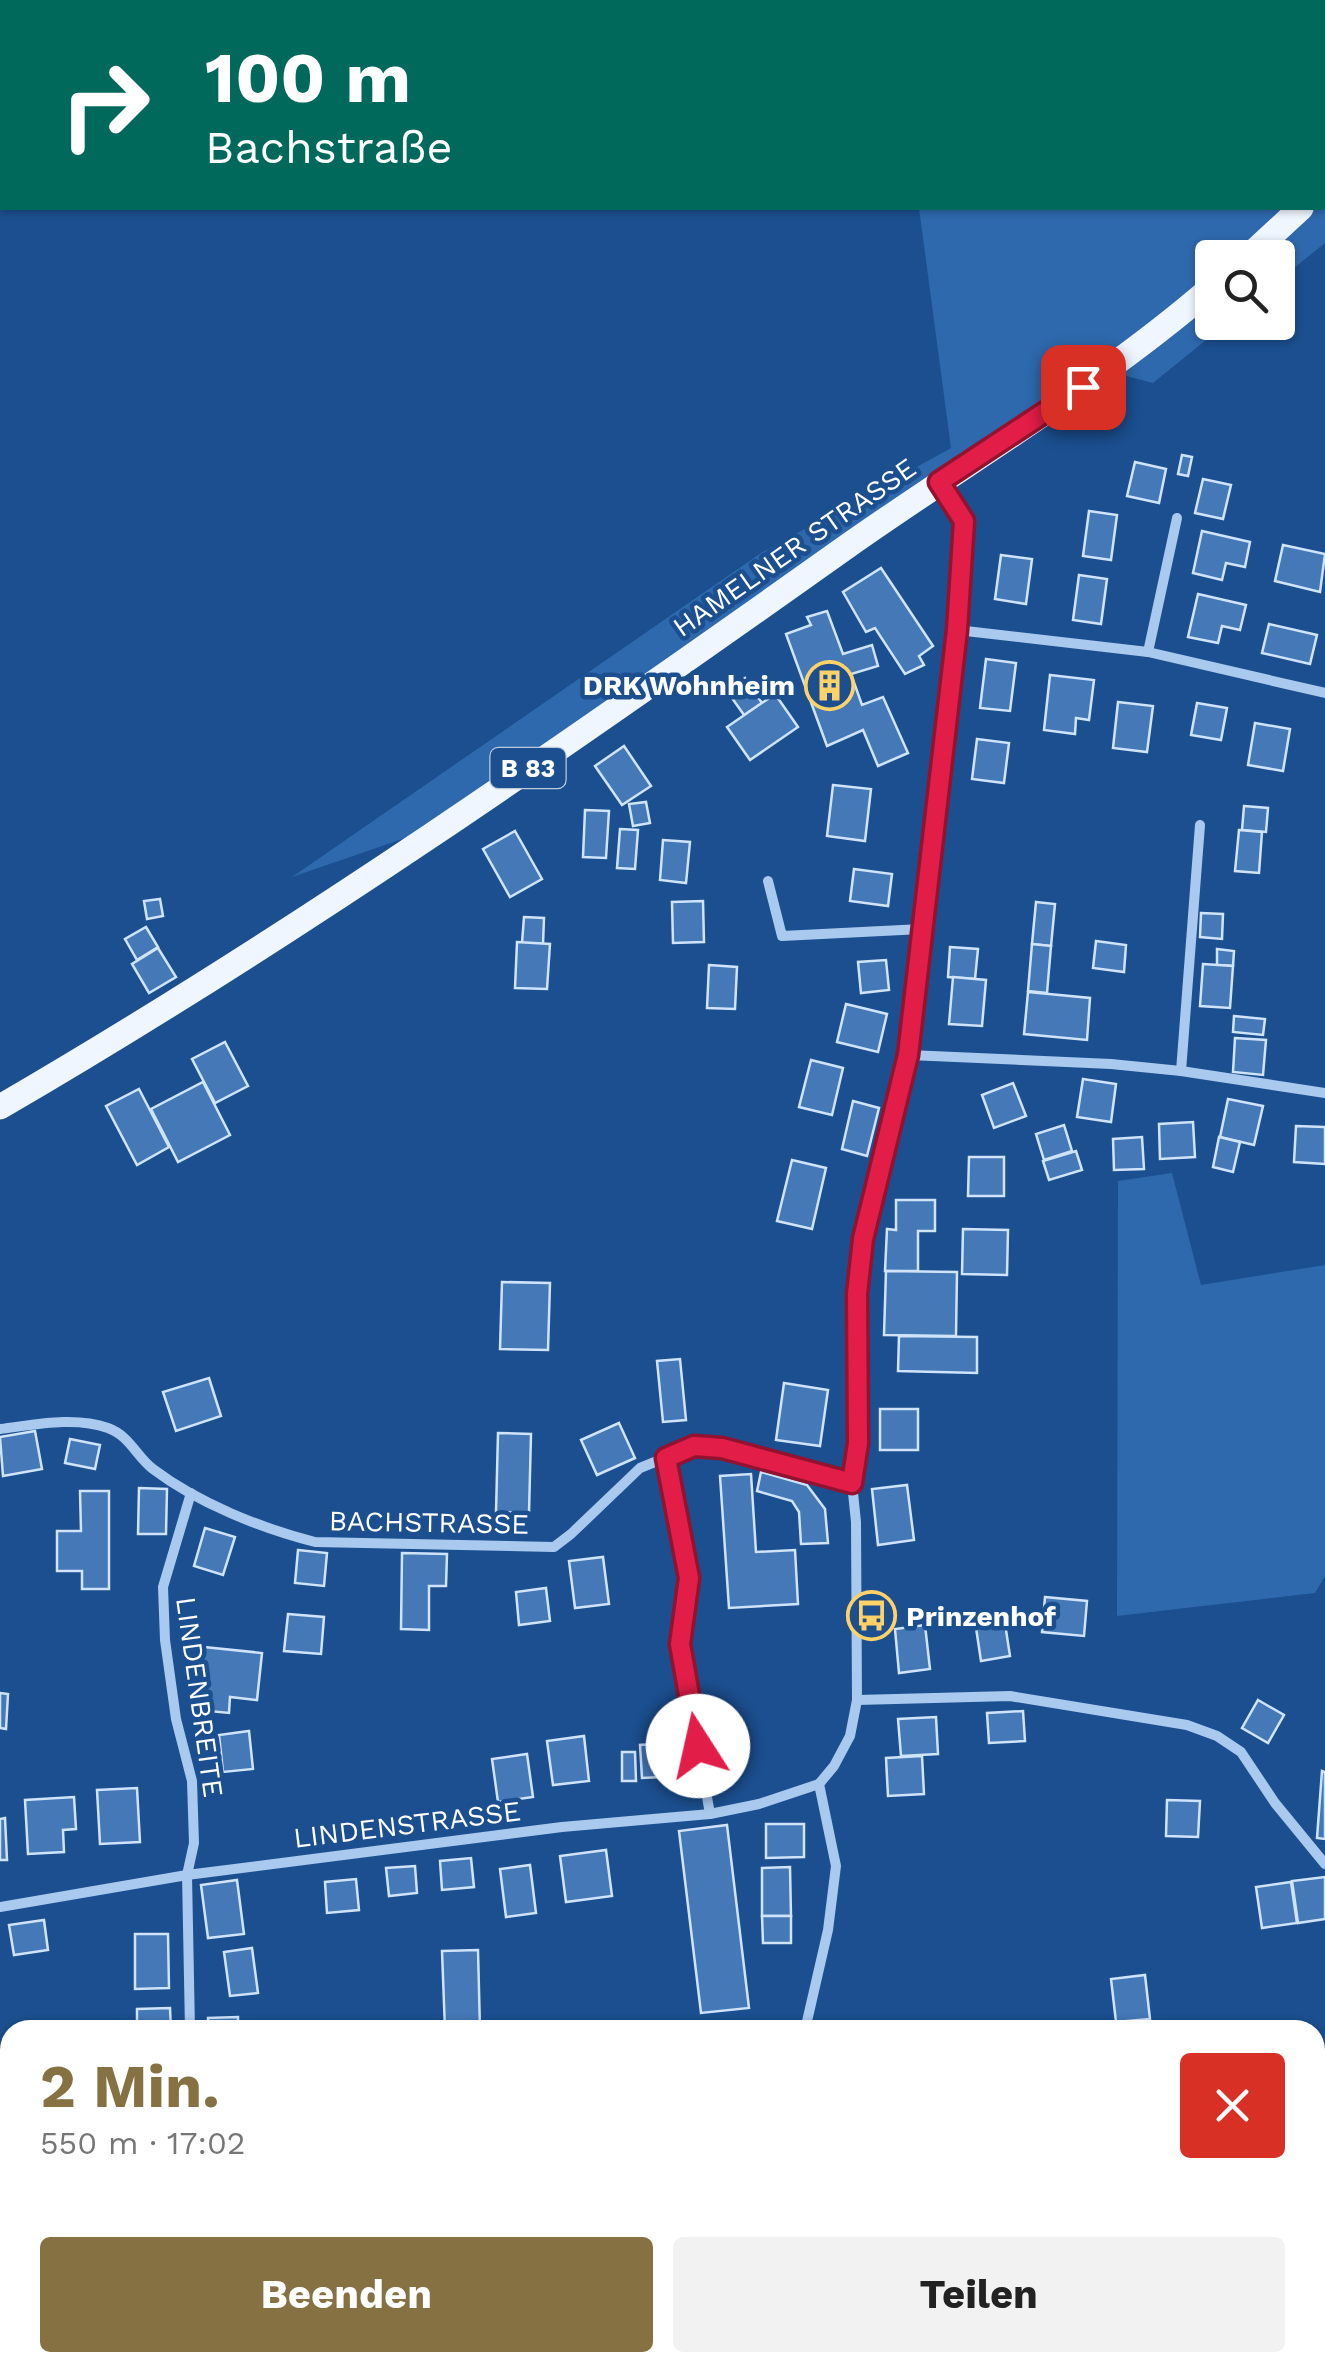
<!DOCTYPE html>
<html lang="de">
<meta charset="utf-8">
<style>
body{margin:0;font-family:"Work Sans",sans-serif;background:#f2f2f2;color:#222;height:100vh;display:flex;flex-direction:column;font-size:38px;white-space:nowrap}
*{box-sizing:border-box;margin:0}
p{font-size:32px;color:#767676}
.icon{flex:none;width:55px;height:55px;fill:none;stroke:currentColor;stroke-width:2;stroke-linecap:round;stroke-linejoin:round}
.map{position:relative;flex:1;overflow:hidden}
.sheet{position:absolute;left:0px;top:2020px;width:1325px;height:352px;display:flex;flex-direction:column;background:#fff;border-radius:30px 30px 0 0;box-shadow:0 2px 8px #0004}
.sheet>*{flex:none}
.hud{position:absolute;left:0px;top:0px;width:1325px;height:210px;box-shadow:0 2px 8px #0004;background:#00695c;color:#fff;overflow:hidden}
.controls{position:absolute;left:1195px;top:240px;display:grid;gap:20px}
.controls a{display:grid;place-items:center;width:100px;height:100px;border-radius:10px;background:#fff;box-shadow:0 2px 8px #0004;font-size:50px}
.pin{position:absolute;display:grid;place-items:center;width:85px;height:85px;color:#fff;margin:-42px;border-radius:20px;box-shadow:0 5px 15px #0006}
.me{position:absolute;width:110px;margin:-55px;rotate:350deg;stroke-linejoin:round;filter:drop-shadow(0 0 8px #0008)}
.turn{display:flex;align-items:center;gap:35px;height:210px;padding:0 40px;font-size:45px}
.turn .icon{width:130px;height:130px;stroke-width:2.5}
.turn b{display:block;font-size:70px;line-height:85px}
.round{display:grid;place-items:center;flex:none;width:105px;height:105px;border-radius:10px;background:#f2f2f2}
.headline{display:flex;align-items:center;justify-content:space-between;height:170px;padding:0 40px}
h1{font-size:60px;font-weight:700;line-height:75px;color:#857141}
.cta{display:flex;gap:20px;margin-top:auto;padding:20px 40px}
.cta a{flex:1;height:115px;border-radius:10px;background:#857141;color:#fff;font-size:40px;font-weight:700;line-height:115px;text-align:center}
.cta a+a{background:#f2f2f2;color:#222}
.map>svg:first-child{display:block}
</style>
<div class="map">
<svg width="1325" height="2372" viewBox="0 0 1325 2372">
<rect width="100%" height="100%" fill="#1b4f8f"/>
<!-- green -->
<g fill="#2e69ad">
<path d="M1325,26V243L1278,281V258H1212V322L1227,323L1153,383L1107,371L446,824L292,877L761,553L951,448L919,208H1322Z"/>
<path d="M1172,1173L1201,1285L1325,1265V1576L1315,1593L1117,1616L1118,1181Z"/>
<path d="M1315,2180L1325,2181V2372H1055L1054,2363L1315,2362Z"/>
</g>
<!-- building -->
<g fill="#4478b7" stroke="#cfe3fa" stroke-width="2.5">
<path d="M1182,455L1192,457L1188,476L1178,474Z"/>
<path d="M1135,462L1166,469L1159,503L1127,496Z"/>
<path d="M1203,479L1231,485L1223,519L1195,513Z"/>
<path d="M1089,511L1117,515L1111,560L1083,556Z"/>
<path d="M1202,531L1250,542L1245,567L1226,563L1222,580L1193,573Z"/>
<path d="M1283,545L1325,554L1320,592L1275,581Z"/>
<path d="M1001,555L1032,559L1026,604L995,599Z"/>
<path d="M881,568L933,646L919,656L924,665L905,674L875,628L866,632L843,592Z"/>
<path d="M1079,575L1107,579L1101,624L1073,620Z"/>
<path d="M1198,594L1246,605L1240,630L1222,626L1218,643L1188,637Z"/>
<path d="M827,611L843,654L872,645L878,666L851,674L862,705L883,697L908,753L878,766L863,730L827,746L786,634L811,625L807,617Z"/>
<path d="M1269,624L1317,635L1310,664L1262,653Z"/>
<path d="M986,659L1016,663L1010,711L980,708Z"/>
<path d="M1050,675L1094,680L1089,720L1076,718L1075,734L1044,730Z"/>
<path d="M745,678L762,703L744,715L727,691Z"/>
<path d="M775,694L798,727L750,760L727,727Z"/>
<path d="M1118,702L1153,706L1147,752L1113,748Z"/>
<path d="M1197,703L1227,708L1221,740L1191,735Z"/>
<path d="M1255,723L1290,729L1283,771L1248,765Z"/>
<path d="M977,739L1009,743L1004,783L972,779Z"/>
<path d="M624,746L651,786L622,805L595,766Z"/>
<path d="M833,785L871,789L865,841L827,836Z"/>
<path d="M646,802L650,823L633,826L629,804Z"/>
<path d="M1244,806L1268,808L1266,832L1242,830Z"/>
<path d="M585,810L609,811L606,858L583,857Z"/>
<path d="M620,829L638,830L635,869L617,868Z"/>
<path d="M1239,830L1262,832L1259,873L1235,871Z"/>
<path d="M515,831L542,879L510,897L483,849Z"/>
<path d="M663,840L690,842L686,883L660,880Z"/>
<path d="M854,869L892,874L888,906L850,901Z"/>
<path d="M160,899L163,916L147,919L144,901Z"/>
<path d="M703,901L704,942L673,943L672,902Z"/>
<path d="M1036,902L1055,904L1051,946L1032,944Z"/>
<path d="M1201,913L1223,914L1222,939L1200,937Z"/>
<path d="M524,917L544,918L543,944L522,943Z"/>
<path d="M146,927L158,947L137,960L125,939Z"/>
<path d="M1096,941L1126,945L1124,972L1093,968Z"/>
<path d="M517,942L550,944L547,989L515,988Z"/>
<path d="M1032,944L1051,946L1047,993L1028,991Z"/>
<path d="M950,947L978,949L975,979L948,977Z"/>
<path d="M158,948L176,977L149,993L132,964Z"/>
<path d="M1217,949L1234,951L1233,966L1217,965Z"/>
<path d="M886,960L889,990L861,993L858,962Z"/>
<path d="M1203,964L1233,966L1230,1008L1200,1006Z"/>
<path d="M709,965L737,967L735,1009L707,1008Z"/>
<path d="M953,977L986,980L982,1026L949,1024Z"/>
<path d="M1028,992L1090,998L1087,1040L1024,1034Z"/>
<path d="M846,1004L887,1014L878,1052L837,1042Z"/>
<path d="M1234,1016L1265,1019L1263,1035L1233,1032Z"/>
<path d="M1235,1038L1266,1040L1263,1075L1233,1072Z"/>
<path d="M225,1042L248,1086L215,1103L192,1059Z"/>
<path d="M811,1060L843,1068L832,1115L799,1107Z"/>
<path d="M1083,1079L1116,1084L1111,1122L1077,1117Z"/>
<path d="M203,1082L230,1135L178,1162L151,1109Z"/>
<path d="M1013,1083L1026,1116L994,1128L982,1095Z"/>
<path d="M139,1089L169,1147L137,1165L106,1106Z"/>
<path d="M1228,1099L1263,1106L1254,1145L1220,1137Z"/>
<path d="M853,1101L879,1108L867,1156L842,1149Z"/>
<path d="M1193,1122L1195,1157L1160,1159L1159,1124Z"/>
<path d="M1064,1125L1072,1151L1044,1160L1036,1134Z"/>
<path d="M1296,1126L1325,1127V1164L1294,1162Z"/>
<path d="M1142,1137L1144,1169L1114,1170L1113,1139Z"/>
<path d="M1219,1137L1240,1142L1233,1172L1213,1167Z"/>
<path d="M1076,1151L1082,1170L1049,1180L1043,1161Z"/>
<path d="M969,1157H1004V1196H968Z"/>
<path d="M792,1160L826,1168L812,1229L777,1221Z"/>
<path d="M896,1200H935V1231H918V1271H885L887,1229L896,1230Z"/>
<path d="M963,1229L1008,1230L1007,1275L962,1274Z"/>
<path d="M886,1271L957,1272L956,1336L884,1335Z"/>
<path d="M502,1282L550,1283L548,1350L500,1349Z"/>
<path d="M899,1336L977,1337V1373L898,1371Z"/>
<path d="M680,1359L686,1420L663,1422L657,1361Z"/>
<path d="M209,1378L221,1416L176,1431L163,1392Z"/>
<path d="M784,1383L828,1390L820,1446L776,1440Z"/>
<rect x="880" y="1409" width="38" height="41"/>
<path d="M619,1423L635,1458L597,1475L581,1440Z"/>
<path d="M35,1431L42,1469L3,1476L0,1437Z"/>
<path d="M498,1433L531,1434L529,1513L496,1512Z"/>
<path d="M70,1439L100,1445L95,1469L65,1463Z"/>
<path d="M761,1472L807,1485L825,1509L828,1543L801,1544L799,1512L792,1501L757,1491Z"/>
<path d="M751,1474L756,1552L795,1550L798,1604L729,1608L720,1476Z"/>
<path d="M907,1485L914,1540L878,1545L872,1489Z"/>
<path d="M139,1488L167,1489L166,1534H138Z"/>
<path d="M80,1491H109V1589H82V1571H57V1531H81Z"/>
<path d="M205,1528L235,1537L223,1575L194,1566Z"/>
<path d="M298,1550L327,1553L324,1586L295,1583Z"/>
<path d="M402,1553L447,1554L446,1586H429V1630L401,1629Z"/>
<path d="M603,1557L609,1604L575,1608L569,1561Z"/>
<path d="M546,1588L550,1621L519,1625L516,1592Z"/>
<path d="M1045,1597L1087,1601L1084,1636L1042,1632Z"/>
<path d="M288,1614L324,1617L321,1654L284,1651Z"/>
<path d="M1004,1617L1010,1656L981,1661L975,1621Z"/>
<path d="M925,1625L930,1669L899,1673L895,1629Z"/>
<path d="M204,1647L262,1653L257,1700L230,1697L229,1713L198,1710Z"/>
<path d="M0,1693L8,1694L6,1729L0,1728Z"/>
<path d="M1258,1700L1284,1715L1268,1743L1242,1728Z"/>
<path d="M1023,1711L1025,1741L989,1743L987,1713Z"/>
<path d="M936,1717L938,1754L901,1756L898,1719Z"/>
<path d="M249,1731L253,1769L223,1772L219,1735Z"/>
<path d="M584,1736L589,1781L553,1785L547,1741Z"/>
<path d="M681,1742L683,1776L642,1778L640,1745Z"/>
<path d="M622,1752H635L636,1781H622Z"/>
<path d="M527,1754L533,1797L498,1802L492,1759Z"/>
<path d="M922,1756L924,1794L888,1796L886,1758Z"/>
<path d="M1322,1771L1325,1772V1839L1317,1838Z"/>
<path d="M137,1788L140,1842L100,1844L97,1790Z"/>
<path d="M74,1797L76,1829L63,1830L64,1852L28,1854L25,1800Z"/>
<path d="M1167,1800L1200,1801L1198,1837L1166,1836Z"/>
<path d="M5,1818L7,1860H0V1819Z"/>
<path d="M766,1824H804V1857L766,1858Z"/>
<path d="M727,1825L749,2008L701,2013L679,1831Z"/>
<path d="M606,1850L612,1896L566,1902L560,1856Z"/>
<path d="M471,1858L474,1887L442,1890L440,1861Z"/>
<path d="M530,1865L536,1913L506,1917L500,1869Z"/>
<path d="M415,1866L417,1893L389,1896L386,1868Z"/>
<path d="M790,1867L791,1916H762V1868Z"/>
<path d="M1325,1877V1919L1298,1923L1292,1881Z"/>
<path d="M356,1879L359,1910L327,1913L325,1882Z"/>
<path d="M237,1880L244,1934L208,1938L201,1885Z"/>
<path d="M1291,1882L1297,1923L1262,1928L1256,1887Z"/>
<path d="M762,1916H791V1943H763Z"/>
<path d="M44,1920L48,1950L14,1955L9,1925Z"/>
<path d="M135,1934H168L169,1988L135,1989Z"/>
<path d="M252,1948L258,1993L230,1996L224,1952Z"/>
<path d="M478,1950L480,2030H445L442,1951Z"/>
<path d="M1145,1975L1150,2019L1116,2022L1111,1979Z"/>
<path d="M170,2008L171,2030H137V2009Z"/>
<path d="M238,2017V2030H208V2018Z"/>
<path d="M1315,2096L1325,2097V2171L1315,2170Z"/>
<path d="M10,2319V2350L0,2352V2320Z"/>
<path d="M253,2363V2372H218V2365Z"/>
</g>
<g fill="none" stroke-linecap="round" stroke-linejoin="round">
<!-- street -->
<g stroke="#a9c9ee" stroke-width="10">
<path d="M957,630L1148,652L1325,693"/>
<path d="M1148,652L1177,518"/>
<path d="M768,881L782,936L922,929"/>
<path d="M909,1055L1111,1064L1181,1071L1325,1093"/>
<path d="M1181,1071L1200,825"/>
<path d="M0,1429C34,1425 74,1416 108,1428C130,1436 136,1456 153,1469C198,1503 260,1528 315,1542L554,1547L571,1534L640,1468L694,1446L722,1448L852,1483"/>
<path d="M666,1458L689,1578L680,1644L710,1814"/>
<path d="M857,1700L1010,1696L1187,1725L1217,1736L1241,1752L1275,1803L1325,1864"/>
<path d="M819,1784L834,1766L850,1736L857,1700L856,1522L852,1483L858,1443L860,1389L857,1294L863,1239L909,1055L957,630L963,521L939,482"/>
<path d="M0,1907L187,1875L562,1827L710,1814L759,1804L819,1784"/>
<path d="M190,2030L187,1875L194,1843L192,1781L176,1719L165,1640L163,1587L191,1493"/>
<path d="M805,2030L828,1930L836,1866L819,1784"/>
<path d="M1315,2325L1325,2335"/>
<path d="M194,2372L198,2362"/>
<path d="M677,2372L682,2362"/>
</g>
<!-- primary -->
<g stroke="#f0f6ff" stroke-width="25">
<path d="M1322,187L1325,184"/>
<path d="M1247,258L1301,208"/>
<path d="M0,1107C294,936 573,741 849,545C971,459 1100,384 1212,287"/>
</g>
</g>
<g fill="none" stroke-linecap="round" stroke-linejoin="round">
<defs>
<path id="route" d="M698,1746L680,1644L689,1578L666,1458L694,1446L722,1448L852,1483L858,1443L857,1294L863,1239L908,1055L957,630L964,521L939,482L1083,387"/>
</defs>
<!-- route casing -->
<use href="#route" stroke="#92132f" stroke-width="25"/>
<!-- route -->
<use href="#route" stroke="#e11d48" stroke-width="18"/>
</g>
<!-- icons -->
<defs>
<symbol id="building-ring" viewBox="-11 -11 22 22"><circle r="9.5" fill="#1b4f8f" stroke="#ffd166" stroke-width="1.5"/><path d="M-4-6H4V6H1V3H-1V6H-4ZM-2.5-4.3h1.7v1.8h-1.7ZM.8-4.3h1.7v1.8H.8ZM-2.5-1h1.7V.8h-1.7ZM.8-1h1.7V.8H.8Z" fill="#ffd166"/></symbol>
<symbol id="bus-ring" viewBox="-11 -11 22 22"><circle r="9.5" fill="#1b4f8f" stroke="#ffd166" stroke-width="1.5"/><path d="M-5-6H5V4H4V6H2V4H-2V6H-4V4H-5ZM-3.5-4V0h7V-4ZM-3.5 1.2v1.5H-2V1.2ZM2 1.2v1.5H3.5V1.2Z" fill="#ffd166"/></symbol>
</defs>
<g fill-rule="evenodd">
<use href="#building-ring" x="802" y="658" width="55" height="55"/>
<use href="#bus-ring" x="844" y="1588" width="55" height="55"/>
</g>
<g text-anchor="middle" stroke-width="9" stroke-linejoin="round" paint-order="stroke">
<!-- shield labels -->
<rect fill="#1b4f8f" stroke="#bbcadd" stroke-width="2.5" x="490.5" y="748" width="75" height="40" rx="8"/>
<g font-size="25" font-weight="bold" fill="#fff">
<text x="528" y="777">B 83</text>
</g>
<!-- street labels -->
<g font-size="28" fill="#fff" stroke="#1b4f8f">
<text transform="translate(794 547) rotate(-35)" y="10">HAMELNER STRASSE</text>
<text transform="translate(429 1522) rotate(1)" y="10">BACHSTRASSE</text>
<text transform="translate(200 1697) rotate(82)" y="10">LINDENBREITE</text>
<text transform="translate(407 1824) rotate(-7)" y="10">LINDENSTRASSE</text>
</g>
<!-- poi labels -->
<g font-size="28" font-weight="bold" fill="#fff" stroke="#1b4f8f" text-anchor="end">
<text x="795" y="695">DRK Wohnheim</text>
<text x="906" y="1626" text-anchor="start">Prinzenhof</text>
</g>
</g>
</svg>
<div class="controls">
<a><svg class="icon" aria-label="search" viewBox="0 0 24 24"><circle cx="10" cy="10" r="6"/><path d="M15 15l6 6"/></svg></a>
</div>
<div class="pin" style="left:1083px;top:387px;background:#d93025"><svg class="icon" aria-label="arrive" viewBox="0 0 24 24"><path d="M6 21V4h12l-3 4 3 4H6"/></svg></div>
<svg class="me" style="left:698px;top:1746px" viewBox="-20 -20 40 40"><circle r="19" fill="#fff"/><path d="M0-13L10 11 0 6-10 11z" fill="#e11d48"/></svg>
<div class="hud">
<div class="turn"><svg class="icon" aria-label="right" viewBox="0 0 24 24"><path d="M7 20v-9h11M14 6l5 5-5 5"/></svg><div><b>100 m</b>Bachstraße</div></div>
</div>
<section class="sheet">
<div class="headline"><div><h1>2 Min.</h1><p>550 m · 17:02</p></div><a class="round" style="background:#d93025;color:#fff"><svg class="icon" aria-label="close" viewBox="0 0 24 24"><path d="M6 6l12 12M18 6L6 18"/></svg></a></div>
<div class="cta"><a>Beenden</a><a>Teilen</a></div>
</section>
</div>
